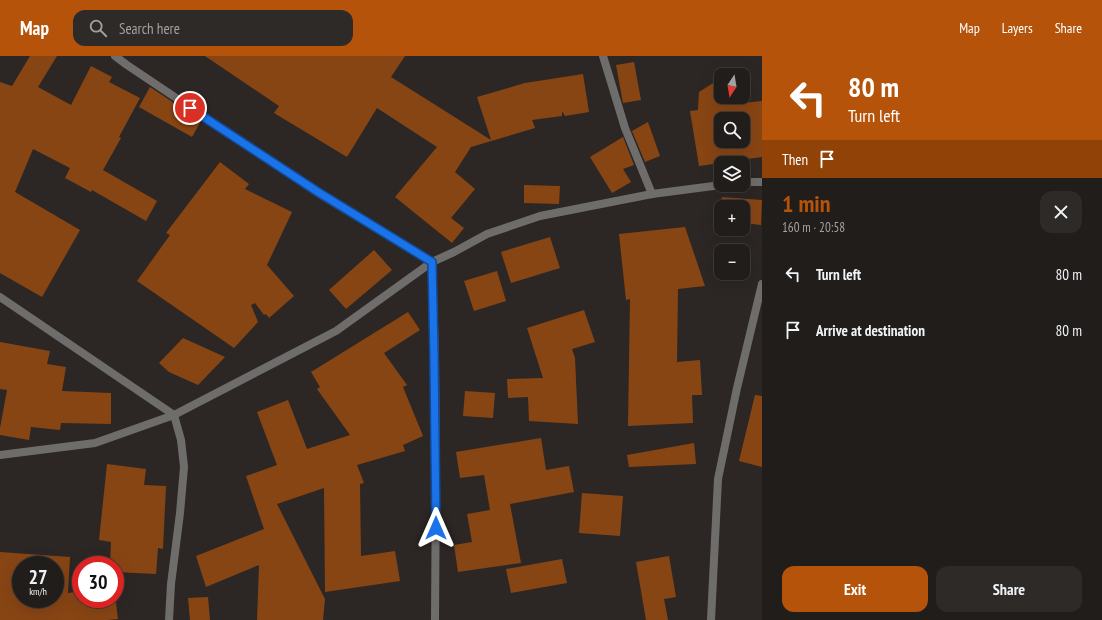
<!DOCTYPE html>
<meta charset="utf-8">
<style>
body{margin:0;font-family:"PT Sans Narrow",sans-serif;background:#2d2a28;color:#f1f3f6;height:100vh;display:flex;flex-direction:column;font-size:15px;white-space:nowrap}
*{box-sizing:border-box;margin:0}
p{font-size:13px;color:#a2a2a3}
.icon{flex:none;width:22px;height:22px;fill:none;stroke:currentColor;stroke-width:2;stroke-linecap:round;stroke-linejoin:round}
.map{position:relative;flex:1;overflow:hidden}
.panel{display:flex;flex-direction:column;background:#211d1b;width:340px}
.panel>*{flex:none}
.hud{background:#b45309;color:#fff;overflow:hidden}
.needle{width:26px;rotate:192deg}
.buttons{position:absolute;left:714px;top:12px;display:grid;gap:8px}
.buttons a{display:grid;place-items:center;width:36px;height:36px;border-radius:8px;background:#211d1b;box-shadow:0 4px 16px #0002,0 0 0 1px #3e3b3a;font-size:20px}
.speed{position:absolute;left:12px;top:500px;display:flex;gap:8px;font-size:20px;font-weight:700;text-align:center}
.speed>*{display:grid;place-content:center;width:52px;height:52px;border-radius:50%;background:#211d1b;box-shadow:0 4px 16px #0002,0 0 0 1px #3e3b3a;line-height:1}
.speed small{font-size:10px;font-weight:400}
.speed .limit{border:6px solid #d22;background:#fff;color:#111}
.pin{position:absolute;display:grid;place-items:center;width:34px;height:34px;color:#fff;margin:-17px;border:2px solid #fff;border-radius:50%;box-shadow:0 1px 4px #0007}
.me{position:absolute;width:44px;margin:-22px;rotate:0deg;stroke-linejoin:round;filter:drop-shadow(0 0 3px #0008)}
.turn{display:flex;align-items:center;gap:14px;height:84px;padding:0 20px;font-size:18px}
.turn .icon{width:52px;height:52px;stroke-width:2.5}
.turn b{display:block;font-size:28px;line-height:34px}
.then{display:flex;align-items:center;height:38px;padding:0 20px;background:#0003;gap:8px;font-size:15px}
.round{display:grid;place-items:center;flex:none;width:42px;height:42px;border-radius:12px;background:#2d2a28}
.summary{display:flex;align-items:center;justify-content:space-between;height:68px;padding:0 20px}
h1{font-size:24px;font-weight:700;line-height:30px;color:#b45309}
.cta{display:flex;gap:8px;margin-top:auto;padding:8px 20px}
.cta a{flex:1;height:46px;border-radius:12px;background:#b45309;color:#fff;font-size:16px;font-weight:700;line-height:46px;text-align:center}
.cta a+a{background:#2d2a28;color:#f1f3f6}
ul{padding:0;list-style:none}
li{display:flex;align-items:center;gap:12px;height:56px;padding:0 20px}
li div{flex:1}
li b{display:block;font-size:15px}
li em{font-style:normal}
header{display:flex;align-items:center;gap:24px;box-sizing:border-box;height:56px;padding:0 20px;background:#b45309;color:#fff}
header strong{font-size:19px}
nav{display:flex;gap:22px;margin-inline-start:auto;font-size:14px}
.search{width:280px;height:36px;background:#2d2a28;display:flex;align-items:center;gap:10px;box-sizing:border-box;padding:0 14px;border-radius:12px;color:#a2a2a3;font-size:15px}
main{display:flex;flex:1;min-height:0}
.map>svg:first-child{display:block}
</style>
<header>
<strong>Map</strong>
<div class="search"><svg class="icon" aria-label="search" viewBox="0 0 24 24"><circle cx="10" cy="10" r="6"/><path d="M15 15l6 6"/></svg>Search here</div>
<nav><a>Map</a><a>Layers</a><a>Share</a></nav>
</header>
<main>
<div class="map">
<svg width="762" height="564" viewBox="0 0 762 564">
<rect width="100%" height="100%" fill="#2c2724"/>
<!-- building -->
<g fill="#884514" fill-rule="evenodd">
<path d="M30,0H57L38,31L71,49L91,10L112,21L109,26L140,42L119,81L121,82L103,114L157,145L146,165L92,134L91,136L65,122L70,112L33,93L15,136L80,174L42,241L0,217V26L12,30Z"/>
<path d="M205,0H405L391,21L491,84L477,41L525,27L583,18L589,56L565,60L562,55V60L532,64L535,72L471,91L455,116L475,133L451,162L464,172L452,187L395,141L437,91L377,52L347,101L274,57L279,50Z"/>
<path d="M634,6L641,44L623,47L616,9Z"/>
<path d="M718,24H721V41H743V26H744L743,47L762,45V101L699,110L690,55L698,54L699,36ZM721,63H743V85H721Z"/>
<path d="M150,31L201,65L192,81L139,51Z"/>
<path d="M648,66L660,100L645,106L632,75Z"/>
<path d="M623,81L634,109L623,113L631,126L612,137L590,101Z"/>
<path d="M220,106L249,128L245,133L292,156L267,209L294,240L269,262L266,258L264,259L255,247L251,249L258,266L234,292L137,225L170,179L166,177Z"/>
<path d="M524,129L560,130L559,148L524,147Z"/>
<path d="M722,141L762,144L761,169L743,167V151H721Z"/>
<path d="M685,171L705,230L678,233L677,306L700,304L702,339H692L693,367L628,370L630,243L626,244L619,178Z"/>
<path d="M550,181L560,212L511,227L501,196Z"/>
<path d="M374,194L392,214L346,253L329,234Z"/>
<path d="M497,215L506,245L474,255L464,225Z"/>
<path d="M584,254L595,286L572,293L575,302L578,368L529,365L528,341L508,342L507,323L543,322L527,272Z"/>
<path d="M408,256L420,274L384,297L407,329L403,331L423,380L403,389L405,395L357,409L364,427L360,428L361,500L395,495L400,525L325,536L324,432L277,448L325,543L323,564H257L259,509L206,531L196,500L264,473L246,420L277,409L257,356L288,344L307,393L350,379L317,333L320,331L311,316Z"/>
<path d="M183,282L225,301L198,329L169,316L159,307Z"/>
<path d="M0,286L50,295L47,308L66,311L62,335L111,337V368L61,367L60,374L31,371L29,384L0,379V372L7,334L0,333Z"/>
<path d="M465,335L495,337L493,362L463,360Z"/>
<path d="M755,339L762,340V411L739,405Z"/>
<path d="M541,382L546,414L569,410L574,436L510,448L521,507L458,516L454,489L472,486L467,458L490,454L484,419L460,422L456,396Z"/>
<path d="M694,387L696,408L629,411L627,399Z"/>
<path d="M107,408L146,413L144,429L166,430L163,493L158,492L156,518L115,516V509H110L111,486L99,484Z"/>
<path d="M582,437L623,440L620,480L579,477Z"/>
<path d="M0,496L70,501L68,537L81,535V543H115V539L118,563L108,564H0ZM21,509H55V543H21Z"/>
<path d="M669,500L676,541L664,543L668,564H646L636,506Z"/>
<path d="M562,503L567,527L511,537L506,513Z"/>
<path d="M208,541L210,564H190L188,542Z"/>
</g>
<g fill="none" stroke-linecap="round" stroke-linejoin="round">
<!-- minor -->
<g stroke="#6f6d6b" stroke-width="8">
<path d="M115,0L127,9L318,137L432,206"/>
<path d="M603,0L625,72L652,138"/>
<path d="M743,126H762"/>
<path d="M432,206L435,299L436,416L435,564"/>
<path d="M0,241L174,359L181,384L184,411L180,457L171,528L169,564"/>
<path d="M0,399L95,387L174,359L336,275L432,206L454,196L487,178L540,160L652,138L721,129"/>
<path d="M711,564L718,423L737,332L762,228"/>
</g>
</g>
<g fill="none" stroke-linecap="round" stroke-linejoin="round">
<defs>
<path id="route" d="M190,52L318,136L432,206L434,299L436,472"/>
</defs>
<!-- route casing -->
<use href="#route" stroke="#114b97" stroke-width="10"/>
<!-- route -->
<use href="#route" stroke="#1a73e8" stroke-width="7"/>
</g>
</svg>
<div class="buttons">
<a><svg class="needle" viewBox="-14 -14 28 28"><path d="M0-13l5 13h-10z" fill="#e53935"/><path d="M0 13l5-13h-10z" fill="#a2a2a3"/></svg></a>
<a><svg class="icon" aria-label="search" viewBox="0 0 24 24"><circle cx="10" cy="10" r="6"/><path d="M15 15l6 6"/></svg></a>
<a><svg class="icon" aria-label="layers" viewBox="0 0 24 24"><path d="M12 4l9 5-9 5-9-5zM3 14l9 5 9-5"/></svg></a>
<a>+</a>
<a>−</a>
</div>
<div class="speed"><div>27<small>km/h</small></div><div class="limit">30</div></div>
<div class="pin" style="left:190px;top:52px;background:#d93025"><svg class="icon" aria-label="arrive" viewBox="0 0 24 24"><path d="M6 21V4h12l-3 4 3 4H6"/></svg></div>
<svg class="me" style="left:436px;top:472px" viewBox="-20 -20 40 40"><path d="M0-17L14 15 0 8-14 15z" fill="#1a73e8" stroke="#fff" stroke-width="4"/></svg>
</div>
<section class="panel">
<div class="hud">
<div class="turn"><svg class="icon" aria-label="left" viewBox="0 0 24 24"><path d="M17 20v-9H6M10 6l-5 5 5 5"/></svg><div><b>80 m</b>Turn left</div></div>
<div class="then">Then<svg class="icon" aria-label="arrive" viewBox="0 0 24 24"><path d="M6 21V4h12l-3 4 3 4H6"/></svg></div>
</div>
<div class="summary"><div><h1>1 min</h1><p>160 m · 20:58</p></div><a class="round"><svg class="icon" aria-label="close" viewBox="0 0 24 24"><path d="M6 6l12 12M18 6L6 18"/></svg></a></div>
<ul>
<li><svg class="icon" aria-label="left" viewBox="0 0 24 24"><path d="M17 20v-9H6M10 6l-5 5 5 5"/></svg><div><b>Turn left</b></div><em>80 m</em></li>
<li><svg class="icon" aria-label="arrive" viewBox="0 0 24 24"><path d="M6 21V4h12l-3 4 3 4H6"/></svg><div><b>Arrive at destination</b></div><em>80 m</em></li>
</ul>
<div class="cta"><a>Exit</a><a>Share</a></div>
</section>
</main>
